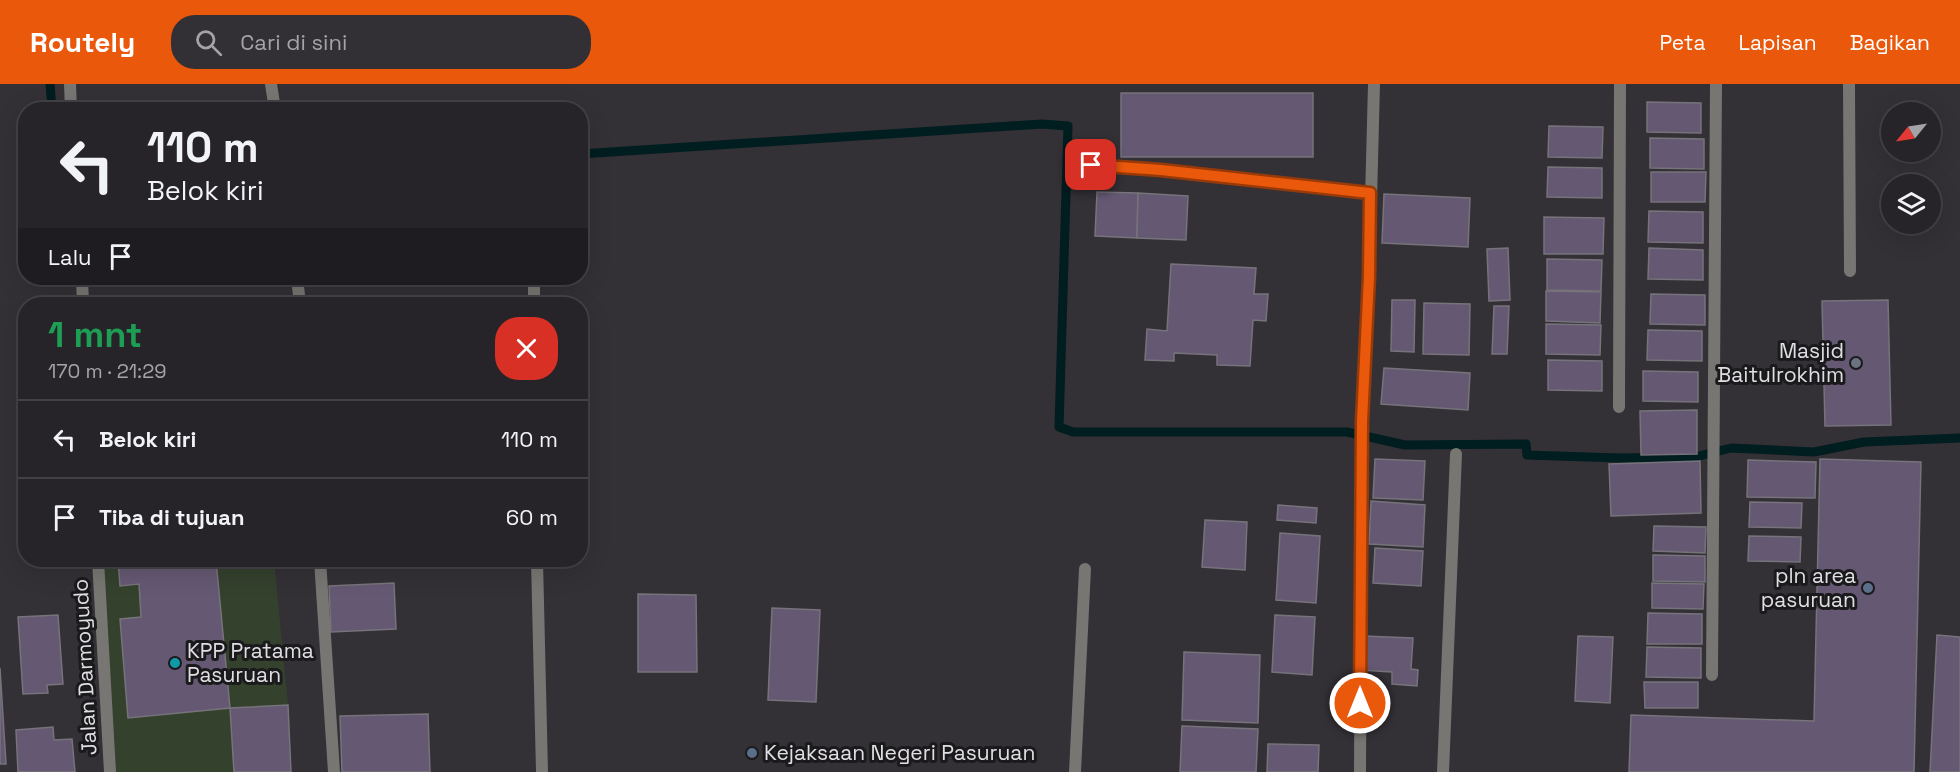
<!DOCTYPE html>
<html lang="id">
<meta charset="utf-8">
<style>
body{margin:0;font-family:"Space Grotesk",sans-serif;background:#323034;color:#f1f3f6;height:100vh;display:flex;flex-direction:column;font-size:22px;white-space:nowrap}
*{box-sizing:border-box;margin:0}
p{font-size:20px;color:#a4a4a8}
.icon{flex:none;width:33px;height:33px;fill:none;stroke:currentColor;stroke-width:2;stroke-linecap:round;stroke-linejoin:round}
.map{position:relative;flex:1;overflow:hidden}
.drawer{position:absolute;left:18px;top:213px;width:570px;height:270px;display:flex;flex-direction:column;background:#262428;border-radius:24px;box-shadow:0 6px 24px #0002,0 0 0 2px #424145}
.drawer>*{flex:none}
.top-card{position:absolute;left:18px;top:18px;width:570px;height:183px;border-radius:24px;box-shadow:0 6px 24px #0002,0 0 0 2px #424145;background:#262428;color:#f1f3f6;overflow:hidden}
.needle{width:39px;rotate:240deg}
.fabs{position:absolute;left:1881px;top:18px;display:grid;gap:12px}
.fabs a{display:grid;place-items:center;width:60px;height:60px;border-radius:50%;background:#262428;box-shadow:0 6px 24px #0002,0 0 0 2px #424145;font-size:30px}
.pin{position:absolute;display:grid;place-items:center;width:51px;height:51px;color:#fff;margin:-26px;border-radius:12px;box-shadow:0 3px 9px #0006}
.me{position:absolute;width:66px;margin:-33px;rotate:0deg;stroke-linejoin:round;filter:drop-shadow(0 0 4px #0008)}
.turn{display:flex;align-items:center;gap:21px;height:126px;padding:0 30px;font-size:27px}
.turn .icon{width:78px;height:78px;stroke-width:2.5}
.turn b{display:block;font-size:42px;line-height:51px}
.then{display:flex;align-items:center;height:57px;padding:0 30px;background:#0003;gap:12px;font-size:22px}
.round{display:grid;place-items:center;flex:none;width:63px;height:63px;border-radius:24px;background:#323034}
.overview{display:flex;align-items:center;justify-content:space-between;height:102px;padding:0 30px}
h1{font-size:36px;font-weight:600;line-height:45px;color:#1e9e55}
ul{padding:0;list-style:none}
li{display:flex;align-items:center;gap:18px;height:78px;padding:0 30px;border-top:2px solid #424145}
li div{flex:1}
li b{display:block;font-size:22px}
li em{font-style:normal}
header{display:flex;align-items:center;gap:36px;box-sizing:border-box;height:84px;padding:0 30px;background:#ea580c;color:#fff}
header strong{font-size:28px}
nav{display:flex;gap:33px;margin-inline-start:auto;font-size:21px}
.search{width:420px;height:54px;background:#323034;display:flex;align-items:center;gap:15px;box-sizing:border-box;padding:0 21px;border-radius:24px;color:#a4a4a8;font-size:22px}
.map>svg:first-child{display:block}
</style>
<header>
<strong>Routely</strong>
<div class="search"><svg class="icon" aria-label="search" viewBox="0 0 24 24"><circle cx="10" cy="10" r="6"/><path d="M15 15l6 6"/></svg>Cari di sini</div>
<nav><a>Peta</a><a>Lapisan</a><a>Bagikan</a></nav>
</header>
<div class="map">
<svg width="1960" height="688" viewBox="0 0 1960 688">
<rect width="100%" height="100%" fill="#333036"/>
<!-- green -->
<path fill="#34412d" d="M100,476H274L288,621L230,624L234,688H112Z"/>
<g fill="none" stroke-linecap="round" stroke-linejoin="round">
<!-- stream -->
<g stroke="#001d1f" stroke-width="9">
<path d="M50,0L52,26"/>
<path d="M580,70L1042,40L1068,42L1059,343L1073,348H1347L1405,361L1526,360L1527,371L1618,374L1695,373L1731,364L1814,368L1864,358L1960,354"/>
</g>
</g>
<!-- building -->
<g fill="#655873" stroke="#76737a" stroke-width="1.5">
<rect x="1121" y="9" width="192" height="64"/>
<path d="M1647,18L1701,19V49L1647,48Z"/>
<path d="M1549,42L1603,43L1602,74L1548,73Z"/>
<path d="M1650,54L1704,55V85L1650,84Z"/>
<path d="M1548,83L1602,84V114L1547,113Z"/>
<path d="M1651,88H1706L1705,118H1651Z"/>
<path d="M1097,108L1138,109L1137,154L1095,152Z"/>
<path d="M1138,109L1188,112L1186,156L1137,154Z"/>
<path d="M1384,110L1470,114L1468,163L1382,159Z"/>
<path d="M1649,127L1703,128V159L1648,158Z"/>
<path d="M1544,133L1604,134L1603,170H1544Z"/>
<path d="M1508,164L1510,216L1489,217L1487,165Z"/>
<path d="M1649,164L1703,166V196L1648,195Z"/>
<path d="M1547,175L1602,176L1601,207L1547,206Z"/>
<path d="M1171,180L1256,184L1254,210H1268L1266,237L1253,236L1250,282L1217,281V271L1174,269V277L1145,276L1147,245L1167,247Z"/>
<path d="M1546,207L1601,208L1600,239L1546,237Z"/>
<path d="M1651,210L1705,211V241L1650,240Z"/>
<path d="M1392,216H1415L1414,268L1391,267Z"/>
<path d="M1888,216L1891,341L1825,342L1822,217Z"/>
<path d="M1424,219L1470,220L1469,271L1423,270Z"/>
<path d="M1494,222H1509L1507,270H1492Z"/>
<path d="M1546,240L1601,241L1600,271L1546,270Z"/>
<path d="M1648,246L1702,247V277L1647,276Z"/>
<path d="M1548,276L1602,277V307L1548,306Z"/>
<path d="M1384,284L1470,289L1468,326L1381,320Z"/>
<path d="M1643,287L1698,288V318L1643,317Z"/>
<path d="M1697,326V370L1641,371L1640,327Z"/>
<path d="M1375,375L1425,377L1423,416L1373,414Z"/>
<path d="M1820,375L1921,378L1914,688H1629L1631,631L1814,637Z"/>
<path d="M1748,376L1816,378L1815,414L1747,413Z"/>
<path d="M1700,377L1701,429L1611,432L1609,380Z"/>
<path d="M1371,417L1425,421L1423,463L1369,460Z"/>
<path d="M1750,418L1802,419L1801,444L1749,443Z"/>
<path d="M1278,421L1317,424L1316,439L1277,436Z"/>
<path d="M1205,436L1247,438L1245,486L1202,483Z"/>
<path d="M1654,442L1706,443L1705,469L1653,467Z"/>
<path d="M1280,449L1320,452L1316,519L1276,516Z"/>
<path d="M1749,452L1801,453L1800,478L1748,477Z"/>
<path d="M1375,464L1423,467L1421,502L1373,499Z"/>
<path d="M1653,471L1705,472V498L1653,497Z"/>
<path d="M118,476H216L230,624L128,634L120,535L141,533L139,500L120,502Z"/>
<path d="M394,499L396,545L331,548L329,502Z"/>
<path d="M1652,499L1704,500L1703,525L1652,524Z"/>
<path d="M638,510L696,511L697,588H638Z"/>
<path d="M772,524L820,526L816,618L768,616Z"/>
<path d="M1648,529L1702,530V560H1647Z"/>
<path d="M58,531L63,600L47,601L48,609L23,610L18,533Z"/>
<path d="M1275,531L1315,533L1312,591L1272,588Z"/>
<path d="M1937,551L1960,553V688H1930Z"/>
<path d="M1363,552L1413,554L1411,585L1418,586L1417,602L1392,600V588L1361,586Z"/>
<path d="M1578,552L1613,553L1610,619L1575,617Z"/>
<path d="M1647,563L1701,564V594L1646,593Z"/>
<path d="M1184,568L1260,571L1258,639L1182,636Z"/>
<path d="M0,584L6,680H0Z"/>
<path d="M1644,598H1698V624H1645Z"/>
<path d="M288,621L291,688H234L230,624Z"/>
<path d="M428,630L430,688H342L340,632Z"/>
<path d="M1182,642L1258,645L1256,688H1180Z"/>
<path d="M53,643L54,656L72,655L75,688H18L16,646Z"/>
<path d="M1268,660L1319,661L1318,688H1267Z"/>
</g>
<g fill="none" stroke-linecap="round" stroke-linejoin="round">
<!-- street -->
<g stroke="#777673" stroke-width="12">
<path d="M70,0L71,26"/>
<path d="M271,0L275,26"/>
<path d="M1849,0L1850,187"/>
<path d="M1091,81L1161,86L1370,109"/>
<path d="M82,194L83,220"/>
<path d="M297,194L300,220"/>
<path d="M534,220V194"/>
<path d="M1619,323L1620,0"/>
<path d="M98,476L110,688"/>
<path d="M320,476L334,688"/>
<path d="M537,476L542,688"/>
<path d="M1712,591L1716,0"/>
<path d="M1075,688L1085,485"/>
<path d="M1360,688L1362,337L1369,193L1374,0"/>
<path d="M1443,688L1456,370"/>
</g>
</g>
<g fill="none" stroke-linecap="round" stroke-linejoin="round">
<defs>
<path id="route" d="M1091,81L1161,86L1370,109L1369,193L1362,337L1360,619"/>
</defs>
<!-- route casing -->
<use href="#route" stroke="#983908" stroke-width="15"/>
<!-- route -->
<use href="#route" stroke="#ea580c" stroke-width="10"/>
</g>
<!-- markers -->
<circle fill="#6b7280" stroke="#1a191b" stroke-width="2" cx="1856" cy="279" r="6"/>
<g fill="#5c6f8a" stroke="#1a191b" stroke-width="2">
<circle cx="1868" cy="504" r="6"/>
<circle cx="752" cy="669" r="6"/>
</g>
<circle fill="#0f9aa8" stroke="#1a191b" stroke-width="2" cx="175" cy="579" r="6"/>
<g text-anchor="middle" stroke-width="6" stroke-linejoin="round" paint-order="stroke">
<!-- poi labels -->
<g font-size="21" fill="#e0dee2" stroke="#1a191b" text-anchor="end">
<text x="1844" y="274">Masjid<tspan x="1844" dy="24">Baitulrokhim</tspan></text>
<text x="1856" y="499">pln area<tspan x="1856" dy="24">pasuruan</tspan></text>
<text x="187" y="574" text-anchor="start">KPP Pratama<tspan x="187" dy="24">Pasuruan</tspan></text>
<text x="764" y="676" text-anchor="start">Kejaksaan Negeri Pasuruan</text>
</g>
<!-- street labels -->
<g font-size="21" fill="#e0dee2" stroke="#1a191b">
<text transform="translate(85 583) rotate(-93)" y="7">Jalan Darmoyudo</text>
</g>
</g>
</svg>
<div class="fabs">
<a><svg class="needle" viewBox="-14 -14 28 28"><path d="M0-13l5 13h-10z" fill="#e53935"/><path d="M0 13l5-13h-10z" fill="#a4a4a8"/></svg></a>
<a><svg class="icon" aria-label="layers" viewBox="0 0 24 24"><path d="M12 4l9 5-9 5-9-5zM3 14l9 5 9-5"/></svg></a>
</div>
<div class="pin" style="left:1091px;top:81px;background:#d93025"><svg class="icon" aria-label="arrive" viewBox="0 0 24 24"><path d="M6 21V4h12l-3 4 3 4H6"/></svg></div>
<svg class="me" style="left:1360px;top:619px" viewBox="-20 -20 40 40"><circle r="17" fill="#ea580c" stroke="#fff" stroke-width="3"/><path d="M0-11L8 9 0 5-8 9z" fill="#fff"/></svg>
<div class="top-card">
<div class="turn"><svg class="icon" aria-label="left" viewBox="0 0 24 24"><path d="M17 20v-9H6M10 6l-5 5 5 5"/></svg><div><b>110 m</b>Belok kiri</div></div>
<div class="then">Lalu<svg class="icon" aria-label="arrive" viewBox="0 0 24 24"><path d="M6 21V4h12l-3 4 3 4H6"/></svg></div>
</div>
<section class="drawer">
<div class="overview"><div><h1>1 mnt</h1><p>170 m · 21:29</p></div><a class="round" style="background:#d93025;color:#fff"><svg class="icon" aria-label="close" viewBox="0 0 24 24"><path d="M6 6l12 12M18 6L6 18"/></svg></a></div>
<ul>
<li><svg class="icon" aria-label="left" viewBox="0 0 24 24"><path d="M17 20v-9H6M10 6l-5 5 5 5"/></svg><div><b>Belok kiri</b></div><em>110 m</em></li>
<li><svg class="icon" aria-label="arrive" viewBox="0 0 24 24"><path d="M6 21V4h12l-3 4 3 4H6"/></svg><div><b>Tiba di tujuan</b></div><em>60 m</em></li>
</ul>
</section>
</div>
